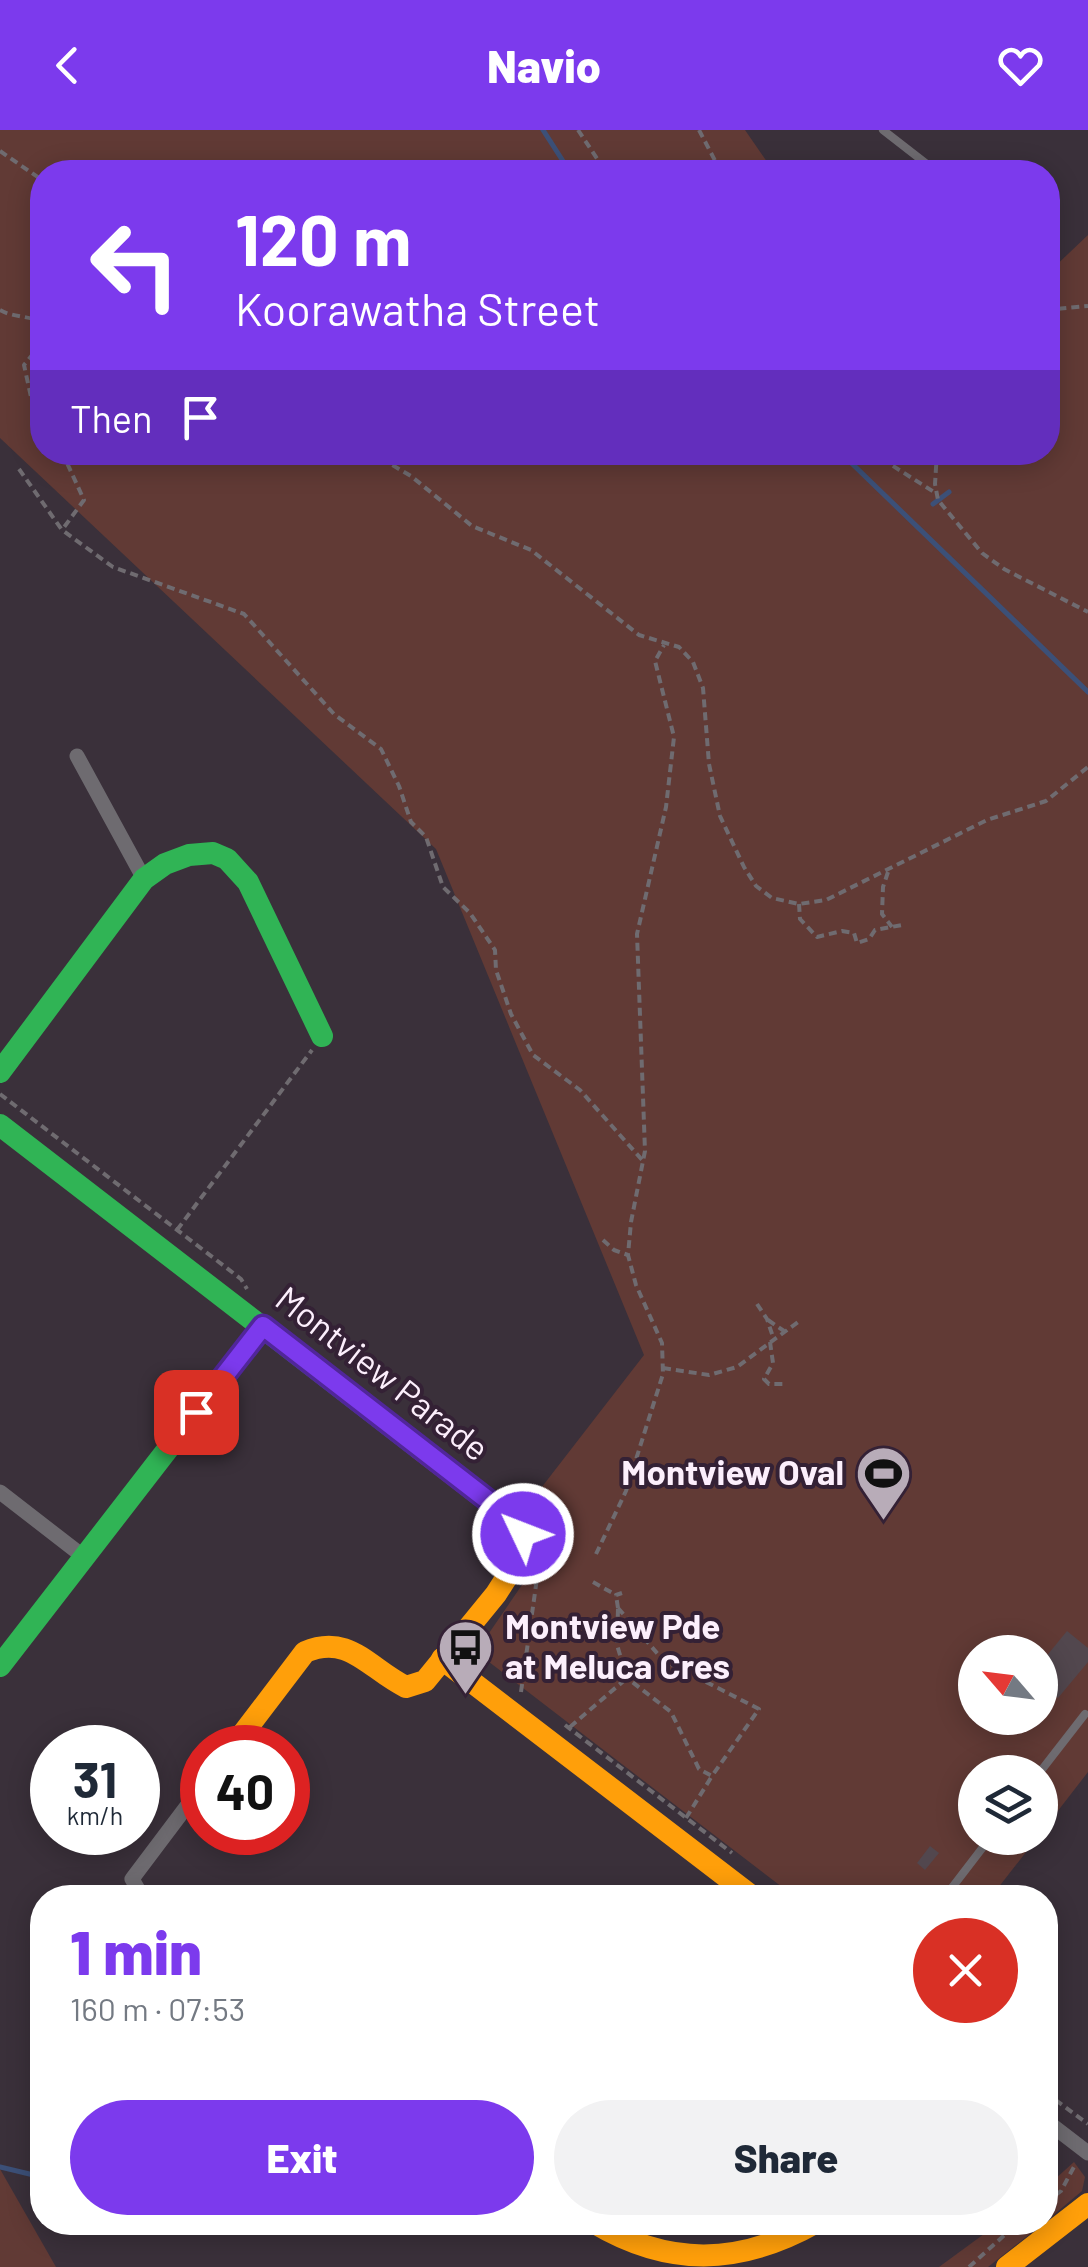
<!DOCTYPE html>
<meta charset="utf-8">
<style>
body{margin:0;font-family:Barlow,sans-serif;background:#f2f2f3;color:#1f2937;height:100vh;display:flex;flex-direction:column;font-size:38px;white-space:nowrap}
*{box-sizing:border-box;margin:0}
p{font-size:32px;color:#747a83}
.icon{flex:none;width:55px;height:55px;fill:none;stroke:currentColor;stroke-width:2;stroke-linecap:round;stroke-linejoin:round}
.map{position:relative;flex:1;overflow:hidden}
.panel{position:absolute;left:30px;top:1755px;width:1028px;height:350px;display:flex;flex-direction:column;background:#fff;border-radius:40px;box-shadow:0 5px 25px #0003}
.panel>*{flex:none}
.banner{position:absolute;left:30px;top:30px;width:1030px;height:305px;border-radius:40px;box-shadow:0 5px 25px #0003;background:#7c3aed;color:#fff;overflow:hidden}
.needle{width:65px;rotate:298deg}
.tools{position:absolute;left:958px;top:1505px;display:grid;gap:20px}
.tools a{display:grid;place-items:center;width:100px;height:100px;border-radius:50%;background:#fff;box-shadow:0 5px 25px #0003;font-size:50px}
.speed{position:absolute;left:30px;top:1595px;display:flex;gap:20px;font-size:50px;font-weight:700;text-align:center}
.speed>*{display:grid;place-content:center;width:130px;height:130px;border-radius:50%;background:#fff;box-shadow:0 5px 25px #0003;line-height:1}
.speed small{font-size:25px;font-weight:400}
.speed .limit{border:15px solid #d22;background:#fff;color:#111}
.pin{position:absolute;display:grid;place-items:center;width:85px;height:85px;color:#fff;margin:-42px;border-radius:20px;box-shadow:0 5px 15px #0006}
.me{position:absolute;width:110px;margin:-55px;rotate:313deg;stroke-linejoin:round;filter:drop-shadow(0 0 8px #0008)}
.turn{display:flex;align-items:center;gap:35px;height:210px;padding:0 40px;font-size:45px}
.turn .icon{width:130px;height:130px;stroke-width:2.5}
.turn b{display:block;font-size:70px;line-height:85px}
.then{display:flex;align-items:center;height:95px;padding:0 40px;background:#0003;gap:20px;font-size:38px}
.round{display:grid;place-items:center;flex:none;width:105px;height:105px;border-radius:52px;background:#f2f2f3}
.head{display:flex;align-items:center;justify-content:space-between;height:170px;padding:0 40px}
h1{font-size:60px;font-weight:800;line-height:75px;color:#7c3aed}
.cta{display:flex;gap:20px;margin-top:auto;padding:20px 40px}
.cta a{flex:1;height:115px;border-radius:60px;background:#7c3aed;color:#fff;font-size:40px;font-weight:800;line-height:115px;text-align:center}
.cta a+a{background:#f2f2f3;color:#1f2937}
header{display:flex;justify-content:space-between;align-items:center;height:130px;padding:0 40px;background:#7c3aed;color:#fff;font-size:45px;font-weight:800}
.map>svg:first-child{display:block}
</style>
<header><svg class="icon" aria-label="back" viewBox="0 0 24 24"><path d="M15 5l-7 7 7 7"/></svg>Navio<svg class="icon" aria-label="heart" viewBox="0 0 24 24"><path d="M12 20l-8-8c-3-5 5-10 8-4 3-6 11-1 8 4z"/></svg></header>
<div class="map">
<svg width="1088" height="2137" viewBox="0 0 1088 2137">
<rect width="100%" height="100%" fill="#3a303a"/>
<!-- green -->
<g fill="#613a35" fill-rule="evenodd">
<path d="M0,0H745L774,42H42V322H1048V143L1088,105V1642L1040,1704V1642H975V1708H1037L991,1767H795L476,1522L537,1433L534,1392L544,1381L531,1371L644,1225L436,719L0,308ZM975,1522H1040V1588H975Z"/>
<path d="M1074,2032L1085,2047L1082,2061L1045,2092V2058Z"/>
<path d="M0,2039L56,2137H0Z"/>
<path d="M1045,2092L988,2137H939L999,2093Z"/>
</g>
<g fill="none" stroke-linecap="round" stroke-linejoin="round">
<!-- stream -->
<g stroke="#3c5078" stroke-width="5">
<path d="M543,0L570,42"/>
<path d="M840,322L1088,562"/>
<path d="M933,374L949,362"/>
<path d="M0,2037L42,2047"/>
</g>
</g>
<!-- building -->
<g fill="#52474e">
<path d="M1067,1501L1088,1518V1532L1058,1568L1040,1553V1534Z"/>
<path d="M930,1716L939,1723L925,1740L917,1733Z"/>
</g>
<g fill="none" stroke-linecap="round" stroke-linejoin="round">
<!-- path -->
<g stroke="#6f6b70" stroke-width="4" stroke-dasharray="8 5" stroke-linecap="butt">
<path d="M578,0L606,42"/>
<path d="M699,0L721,42"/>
<path d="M0,21L42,50"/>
<path d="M1048,172L1056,179L1088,176"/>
<path d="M0,180C14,188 29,185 42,193"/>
<path d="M42,213L24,235L31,267L42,287"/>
<path d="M62,322L84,370L62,400"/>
<path d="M370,322L411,346L472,396L531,420L639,505L679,517L693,532L703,558L709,634L720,686L744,737L756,756L772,768L799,774L826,770L987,690L1046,671L1088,637"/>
<path d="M871,322L934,362"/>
<path d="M937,322L935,354L938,370L982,423L1004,439L1088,482"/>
<path d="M19,339L62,400L113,437L244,484L334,584L381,619L399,656L411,692L426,707L443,757L470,783L495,820L496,840L511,884L533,925L580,960L643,1031"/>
<path d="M888,742L883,757L882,784L892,797"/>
<path d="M799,774L800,789L817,807L842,801L854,803L857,813L869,809L875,800L902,795"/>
<path d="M0,964L241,1149L247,1159"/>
<path d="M177,1100L312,920"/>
<path d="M603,1110L614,1120L628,1125"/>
<path d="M757,1174L767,1189L773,1207"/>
<path d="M768,1190L784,1201"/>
<path d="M770,1212L773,1233L764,1249L769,1254H783"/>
<path d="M663,1238L709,1245L737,1237L798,1192"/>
<path d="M596,1424L626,1361L663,1244L662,1213L636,1155L628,1125L631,1092L645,1021L637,804L666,677L674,607L655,531L664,515"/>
<path d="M593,1452L616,1465"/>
<path d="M618,1478L663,1530L759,1579L712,1646L699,1639L671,1582L627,1548L617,1515Z"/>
<path d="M618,1478L616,1465L622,1463"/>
<path d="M521,1562L539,1434"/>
<path d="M565,1595L732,1723"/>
<path d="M570,1597L627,1548"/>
<path d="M686,1688L712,1646"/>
<path d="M772,1759L790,1768"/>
<path d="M1045,1962L1088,1994"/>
<path d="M1045,2073L1061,2061L1076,2033"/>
<path d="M969,2137L1019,2092"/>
</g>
<!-- lane -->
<g stroke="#6e6b70" stroke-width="8">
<path d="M883,0L937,42"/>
<path d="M1040,1642L1085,1584"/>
<path d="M944,1768L990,1708"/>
</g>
<!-- street -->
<g stroke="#6e6b70" stroke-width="15">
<path d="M77,626L144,749"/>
<path d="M0,1362L84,1427"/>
<path d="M143,1768L132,1749L202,1656"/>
<path d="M1045,1990L1088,2023"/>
</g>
<!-- fast -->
<g stroke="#30b455" stroke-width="22">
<path d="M0,942L144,749L165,734L189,725L213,723L227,729L248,752L322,906"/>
<path d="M0,995L420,1319"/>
<path d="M0,1536L263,1196"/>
</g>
<!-- slow -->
<g stroke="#ff9f0a" stroke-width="22">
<path d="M442,1529L754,1768"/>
<path d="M232,1618L305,1522C349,1503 369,1539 406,1557L425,1551L496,1464L519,1428L523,1415L516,1393L420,1319"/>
<path d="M593,2092C668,2137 739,2136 817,2092"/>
<path d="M1007,2137L1088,2074"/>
</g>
</g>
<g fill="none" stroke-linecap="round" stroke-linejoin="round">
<defs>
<path id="route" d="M196,1282L263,1196L516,1392L523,1404"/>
</defs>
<!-- route casing -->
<use href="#route" stroke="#51269a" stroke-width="25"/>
<!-- route -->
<use href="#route" stroke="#7c3aed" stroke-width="18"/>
</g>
<!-- icons -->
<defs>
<symbol id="stadium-pin" viewBox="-11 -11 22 30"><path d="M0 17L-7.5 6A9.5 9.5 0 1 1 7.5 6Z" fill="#b8acb8" stroke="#342135"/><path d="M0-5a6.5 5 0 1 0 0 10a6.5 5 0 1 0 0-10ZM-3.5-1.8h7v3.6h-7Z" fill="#111"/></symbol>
<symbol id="bus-pin" viewBox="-11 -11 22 30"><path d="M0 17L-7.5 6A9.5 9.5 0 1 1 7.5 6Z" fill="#b8acb8" stroke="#342135"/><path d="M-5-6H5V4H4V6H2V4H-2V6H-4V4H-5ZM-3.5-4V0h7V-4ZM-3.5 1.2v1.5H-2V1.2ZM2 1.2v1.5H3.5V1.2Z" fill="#111"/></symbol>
</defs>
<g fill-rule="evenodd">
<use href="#stadium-pin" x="852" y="1312" width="63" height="86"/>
<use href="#bus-pin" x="434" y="1486" width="63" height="86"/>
</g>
<g text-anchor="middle" stroke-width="8" stroke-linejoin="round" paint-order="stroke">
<!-- street labels -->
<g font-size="35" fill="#fceffc" stroke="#342135">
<text transform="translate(382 1244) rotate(38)" y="12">Montview Parade</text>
</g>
<!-- poi labels -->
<g font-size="35" font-weight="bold" fill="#fceffc" stroke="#342135" text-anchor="end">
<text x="844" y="1355">Montview Oval</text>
<text x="505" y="1509" text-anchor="start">Montview Pde<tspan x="505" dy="40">at Meluca Cres</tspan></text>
</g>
</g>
</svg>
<div class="tools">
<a><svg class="needle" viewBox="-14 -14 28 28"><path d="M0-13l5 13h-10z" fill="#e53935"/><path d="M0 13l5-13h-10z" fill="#747a83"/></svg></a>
<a><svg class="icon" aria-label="layers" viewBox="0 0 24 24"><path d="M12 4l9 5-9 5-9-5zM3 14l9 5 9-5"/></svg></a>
</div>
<div class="speed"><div>31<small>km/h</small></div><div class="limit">40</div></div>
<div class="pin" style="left:196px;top:1282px;background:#d93025"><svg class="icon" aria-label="arrive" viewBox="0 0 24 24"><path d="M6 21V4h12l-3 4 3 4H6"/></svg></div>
<svg class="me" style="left:523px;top:1404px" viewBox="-20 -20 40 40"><circle r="17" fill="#7c3aed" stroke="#fff" stroke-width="3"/><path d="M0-11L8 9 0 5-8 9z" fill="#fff"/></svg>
<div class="banner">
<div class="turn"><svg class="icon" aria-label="left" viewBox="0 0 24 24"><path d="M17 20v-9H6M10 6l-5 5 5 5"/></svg><div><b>120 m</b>Koorawatha Street</div></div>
<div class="then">Then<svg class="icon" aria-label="arrive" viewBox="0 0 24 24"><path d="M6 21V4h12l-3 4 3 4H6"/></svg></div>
</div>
<section class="panel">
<div class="head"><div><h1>1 min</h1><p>160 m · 07:53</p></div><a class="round" style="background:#d93025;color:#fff"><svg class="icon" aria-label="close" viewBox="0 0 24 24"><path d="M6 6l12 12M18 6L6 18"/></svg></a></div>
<div class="cta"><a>Exit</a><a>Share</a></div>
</section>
</div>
